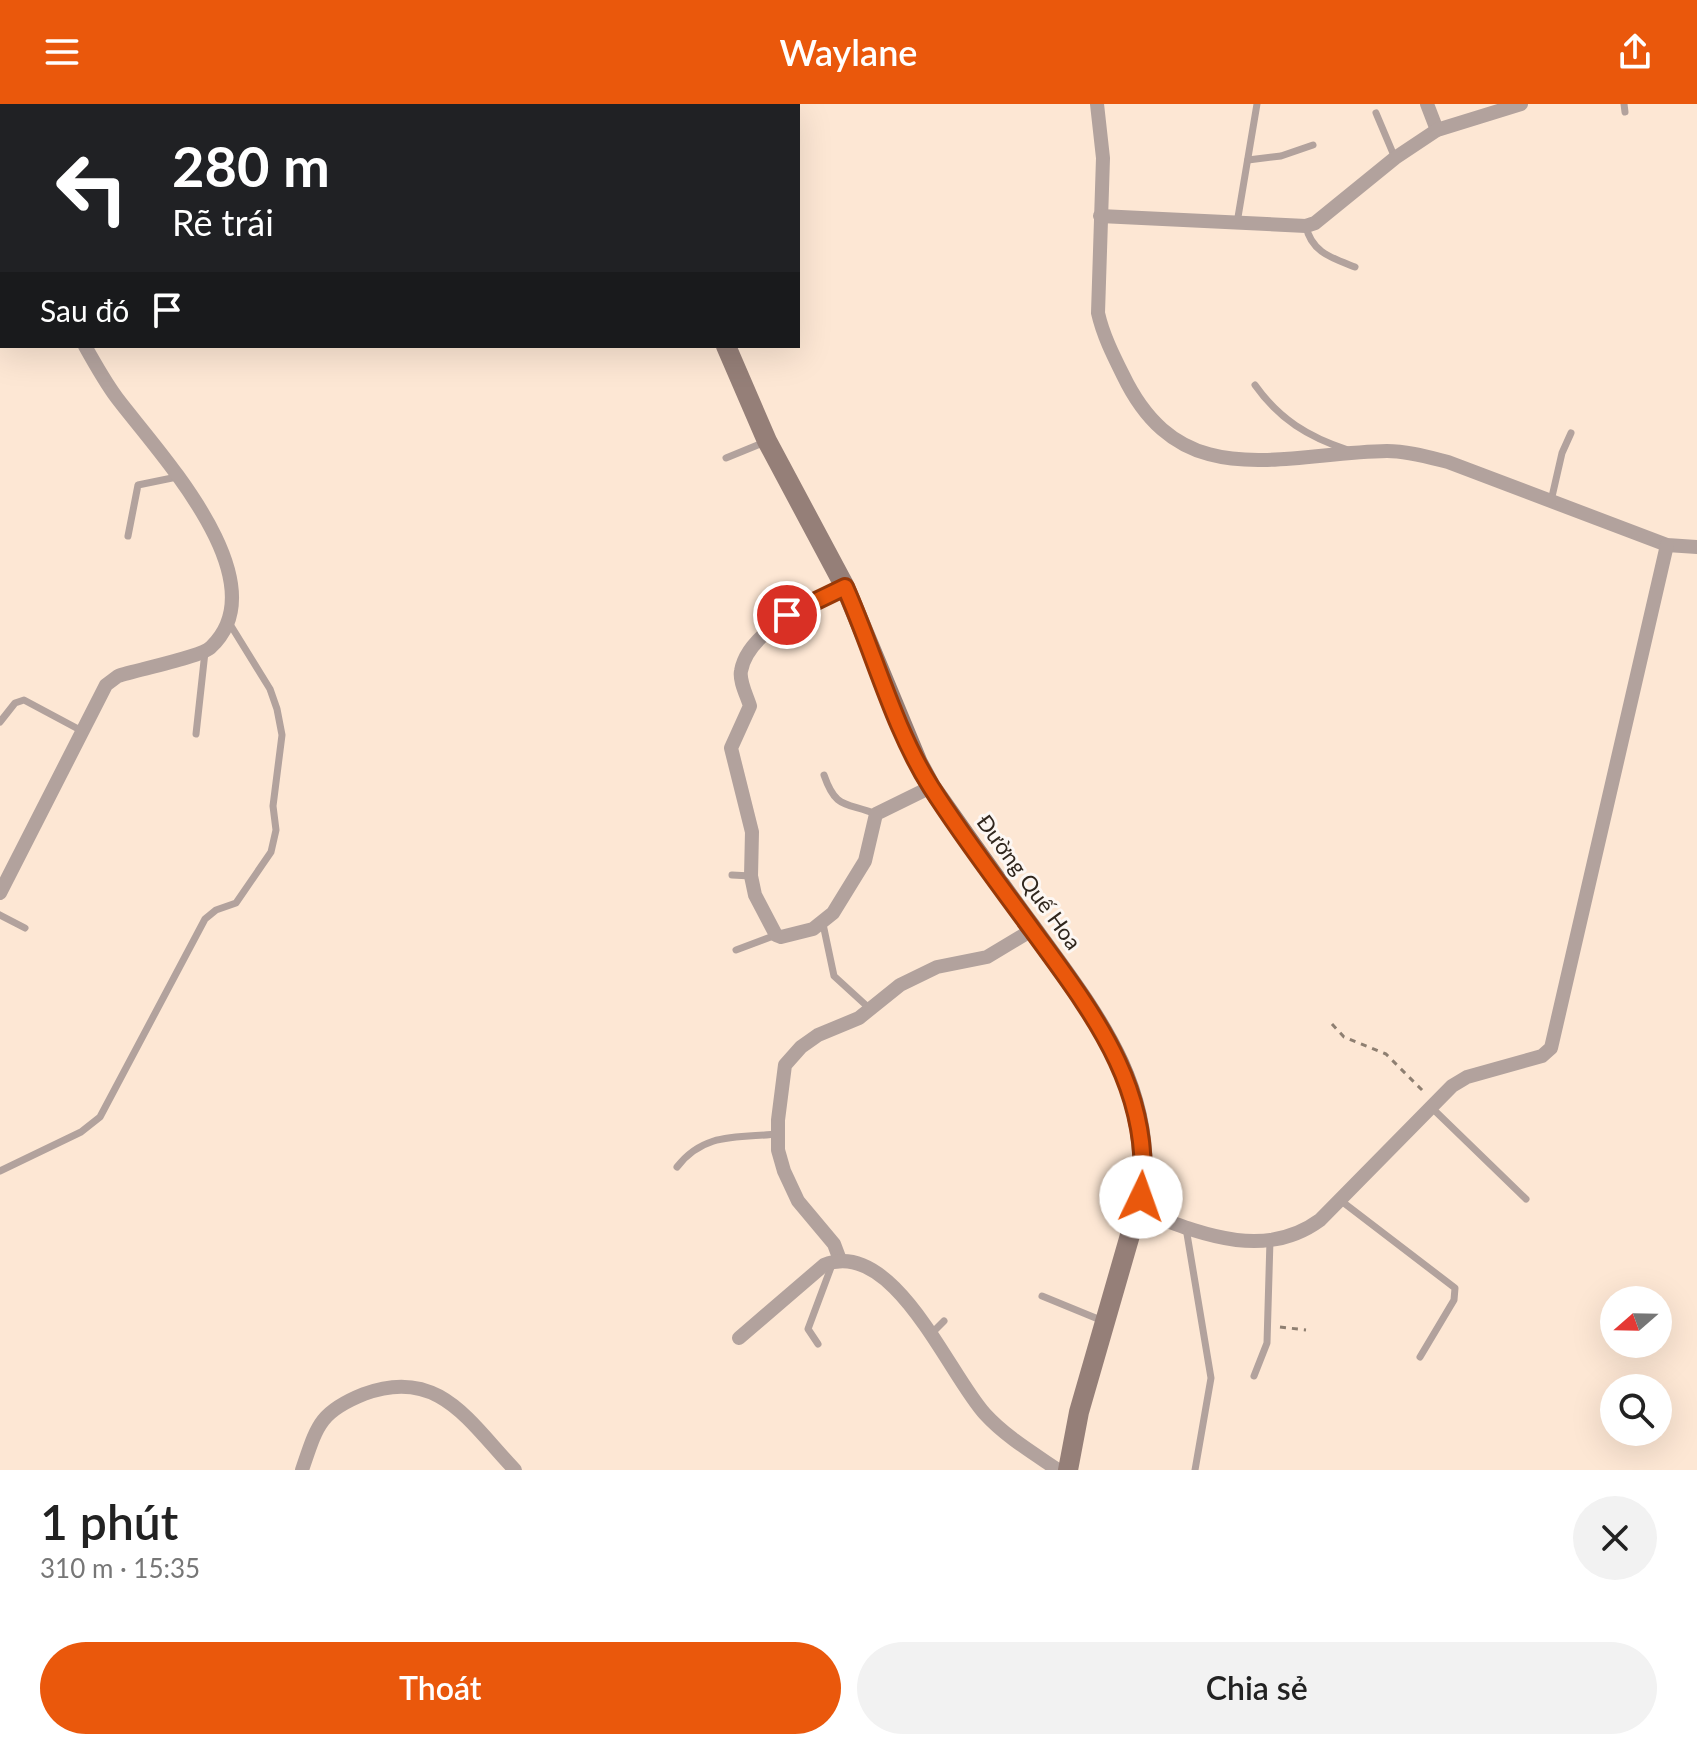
<!DOCTYPE html>
<html lang="vi">
<meta charset="utf-8">
<style>
body{margin:0;font-family:Lato,sans-serif;background:#f2f2f2;color:#222;height:100vh;display:flex;flex-direction:column;font-size:30px;white-space:nowrap}
*{box-sizing:border-box;margin:0}
p{font-size:26px;color:#767676}
.icon{flex:none;width:44px;height:44px;fill:none;stroke:currentColor;stroke-width:2;stroke-linecap:round;stroke-linejoin:round}
.map{position:relative;height:1366px;overflow:hidden}
.details{display:flex;flex-direction:column;background:#fff;flex:1}
.details>*{flex:none}
.banner{position:absolute;left:0px;top:0px;width:800px;height:244px;box-shadow:0 8px 32px #0002;background:#202124;color:#fff;overflow:hidden}
.needle{width:52px;rotate:250deg}
.tools{position:absolute;left:1600px;top:1182px;display:grid;gap:16px}
.tools a{display:grid;place-items:center;width:72px;height:72px;border-radius:50%;background:#fff;box-shadow:0 8px 32px #0002;font-size:40px}
.pin{position:absolute;display:grid;place-items:center;width:68px;height:68px;color:#fff;margin:-34px;border:4px solid #fff;border-radius:50%;box-shadow:0 2px 8px #0007}
.me{position:absolute;width:88px;margin:-44px;rotate:3deg;stroke-linejoin:round;filter:drop-shadow(0 0 6px #0008)}
.turn{display:flex;align-items:center;gap:28px;height:168px;padding:0 40px;font-size:36px}
.turn .icon{width:104px;height:104px;stroke-width:2.5}
.turn b{display:block;font-size:56px;line-height:68px}
.then{display:flex;align-items:center;height:76px;padding:0 40px;background:#0003;gap:16px;font-size:30px}
.round{display:grid;place-items:center;flex:none;width:84px;height:84px;border-radius:42px;background:#f2f2f2}
.overview{display:flex;align-items:center;justify-content:space-between;height:136px;padding:0 40px}
h1{font-size:48px;font-weight:600;line-height:60px}
.primary-button{display:flex;gap:16px;margin-top:auto;padding:16px 40px}
.primary-button a{flex:1;height:92px;border-radius:48px;background:#ea580c;color:#fff;font-size:32px;font-weight:600;line-height:92px;text-align:center}
.primary-button a+a{background:#f2f2f2;color:#222}
header{display:flex;justify-content:space-between;align-items:center;height:104px;padding:0 40px;background:#ea580c;color:#fff;font-size:36px;font-weight:600}
.map>svg:first-child{display:block}
</style>
<header><svg class="icon" aria-label="menu" viewBox="0 0 24 24"><path d="M4 6h16M4 12h16M4 18h16"/></svg>Waylane<svg class="icon" aria-label="share" viewBox="0 0 24 24"><path d="M12 15V3M7 8l5-5 5 5M5 13v7h14v-7"/></svg></header>
<div class="map">
<svg width="1697" height="1366" viewBox="0 0 1697 1366">
<rect width="100%" height="100%" fill="#fde7d4"/>
<g fill="none" stroke-linecap="round" stroke-linejoin="round">
<!-- path -->
<g stroke="#8e7f71" stroke-width="3" stroke-dasharray="6 6" stroke-linecap="butt">
<path d="M1332,920L1344,933L1386,950L1424,988"/>
<path d="M1280,1223L1306,1226"/>
</g>
<!-- lane -->
<g stroke="#b2a29d" stroke-width="7">
<path d="M1624,0L1625,8"/>
<path d="M1376,9L1395,54"/>
<path d="M1248,56L1281,52L1313,41"/>
<path d="M1237,119L1257,0"/>
<path d="M1306,122C1311,148 1332,154 1355,163"/>
<path d="M1255,281C1279,315 1308,333 1348,346"/>
<path d="M726,354L765,338"/>
<path d="M1551,397L1562,349L1571,329"/>
<path d="M128,432L138,381L177,373"/>
<path d="M0,618L15,599L24,596L82,627"/>
<path d="M196,630L205,548"/>
<path d="M824,671C836,706 846,698 876,710"/>
<path d="M732,771L751,772"/>
<path d="M0,811L25,824"/>
<path d="M823,820L834,872L869,904"/>
<path d="M736,846L776,831"/>
<path d="M1431,1003L1526,1095"/>
<path d="M677,1063C704,1028 737,1034 778,1030"/>
<path d="M0,1067L81,1028L100,1013L205,815L216,806L236,799L271,748L276,726L273,702L282,631L277,605L270,585L228,517"/>
<path d="M1340,1096L1455,1184L1454,1196L1420,1253"/>
<path d="M1186,1124L1211,1274L1195,1366"/>
<path d="M1042,1192L1103,1217"/>
<path d="M931,1230L944,1217"/>
<path d="M818,1240L808,1225L833,1158"/>
<path d="M1254,1272L1267,1239L1270,1136"/>
</g>
<!-- street -->
<g stroke="#b2a29d" stroke-width="14">
<path d="M1097,0L1103,54L1098,209C1103,231 1113,251 1123,271C1181,392 1280,349 1387,347C1407,347 1428,353 1448,358L1667,441L1697,443"/>
<path d="M1427,0L1437,26"/>
<path d="M91,2V0"/>
<path d="M1100,112L1306,122L1315,119L1395,54L1437,26L1521,0"/>
<path d="M845,483C813,499 748,526 741,567C739,577 747,592 750,602L731,644L752,728L751,772L755,791L776,831L781,833L813,825L833,809L865,757L876,710L931,683"/>
<path d="M0,789L106,581L118,572C135,566 202,553 211,543C281,477 157,347 117,294C105,278 95,260 85,242"/>
<path d="M1138,1106C1197,1128 1263,1158 1320,1116L1452,982L1467,973L1542,952L1551,944L1667,441"/>
<path d="M840,1156L834,1140L798,1097L784,1067L778,1046V1016L785,961L801,943L818,931L859,914L900,881L937,863L987,853L1032,826"/>
<path d="M739,1234L824,1161C893,1132 949,1271 985,1310C1005,1332 1033,1349 1058,1366"/>
<path d="M302,1366C317,1322 319,1308 364,1290C439,1262 469,1318 515,1366"/>
</g>
<!-- secondary -->
<g stroke="#957f78" stroke-width="20">
<path d="M679,0V2"/>
<path d="M726,242L767,337L845,483L918,659L931,683C964,730 997,777 1031,823C1092,908 1154,981 1141,1093L1079,1308L1068,1366"/>
</g>
</g>
<g fill="none" stroke-linecap="round" stroke-linejoin="round">
<defs>
<path id="route" d="M787,511L845,483C874,548 893,623 931,683C962,732 999,780 1033,827C1092,908 1154,986 1141,1093"/>
</defs>
<!-- route casing -->
<use href="#route" stroke="#983908" stroke-width="20"/>
<!-- route -->
<use href="#route" stroke="#ea580c" stroke-width="14"/>
</g>
<g text-anchor="middle" stroke-width="6" stroke-linejoin="round" paint-order="stroke">
<!-- street labels -->
<g font-size="22" fill="#30261d" stroke="#fdf7f3">
<text transform="translate(1029 778) rotate(54)" y="8">Đường Quế Hoa</text>
</g>
</g>
</svg>
<div class="tools">
<a><svg class="needle" viewBox="-14 -14 28 28"><path d="M0-13l5 13h-10z" fill="#e53935"/><path d="M0 13l5-13h-10z" fill="#767676"/></svg></a>
<a><svg class="icon" aria-label="search" viewBox="0 0 24 24"><circle cx="10" cy="10" r="6"/><path d="M15 15l6 6"/></svg></a>
</div>
<div class="pin" style="left:787px;top:511px;background:#d93025"><svg class="icon" aria-label="arrive" viewBox="0 0 24 24"><path d="M6 21V4h12l-3 4 3 4H6"/></svg></div>
<svg class="me" style="left:1141px;top:1093px" viewBox="-20 -20 40 40"><circle r="19" fill="#fff"/><path d="M0-13L10 11 0 6-10 11z" fill="#ea580c"/></svg>
<div class="banner">
<div class="turn"><svg class="icon" aria-label="left" viewBox="0 0 24 24"><path d="M17 20v-9H6M10 6l-5 5 5 5"/></svg><div><b>280 m</b>Rẽ trái</div></div>
<div class="then">Sau đó<svg class="icon" aria-label="arrive" viewBox="0 0 24 24"><path d="M6 21V4h12l-3 4 3 4H6"/></svg></div>
</div>
</div>
<section class="details">
<div class="overview"><div><h1>1 phút</h1><p>310 m · 15:35</p></div><a class="round"><svg class="icon" aria-label="close" viewBox="0 0 24 24"><path d="M6 6l12 12M18 6L6 18"/></svg></a></div>
<div class="primary-button"><a>Thoát</a><a>Chia sẻ</a></div>
</section>
